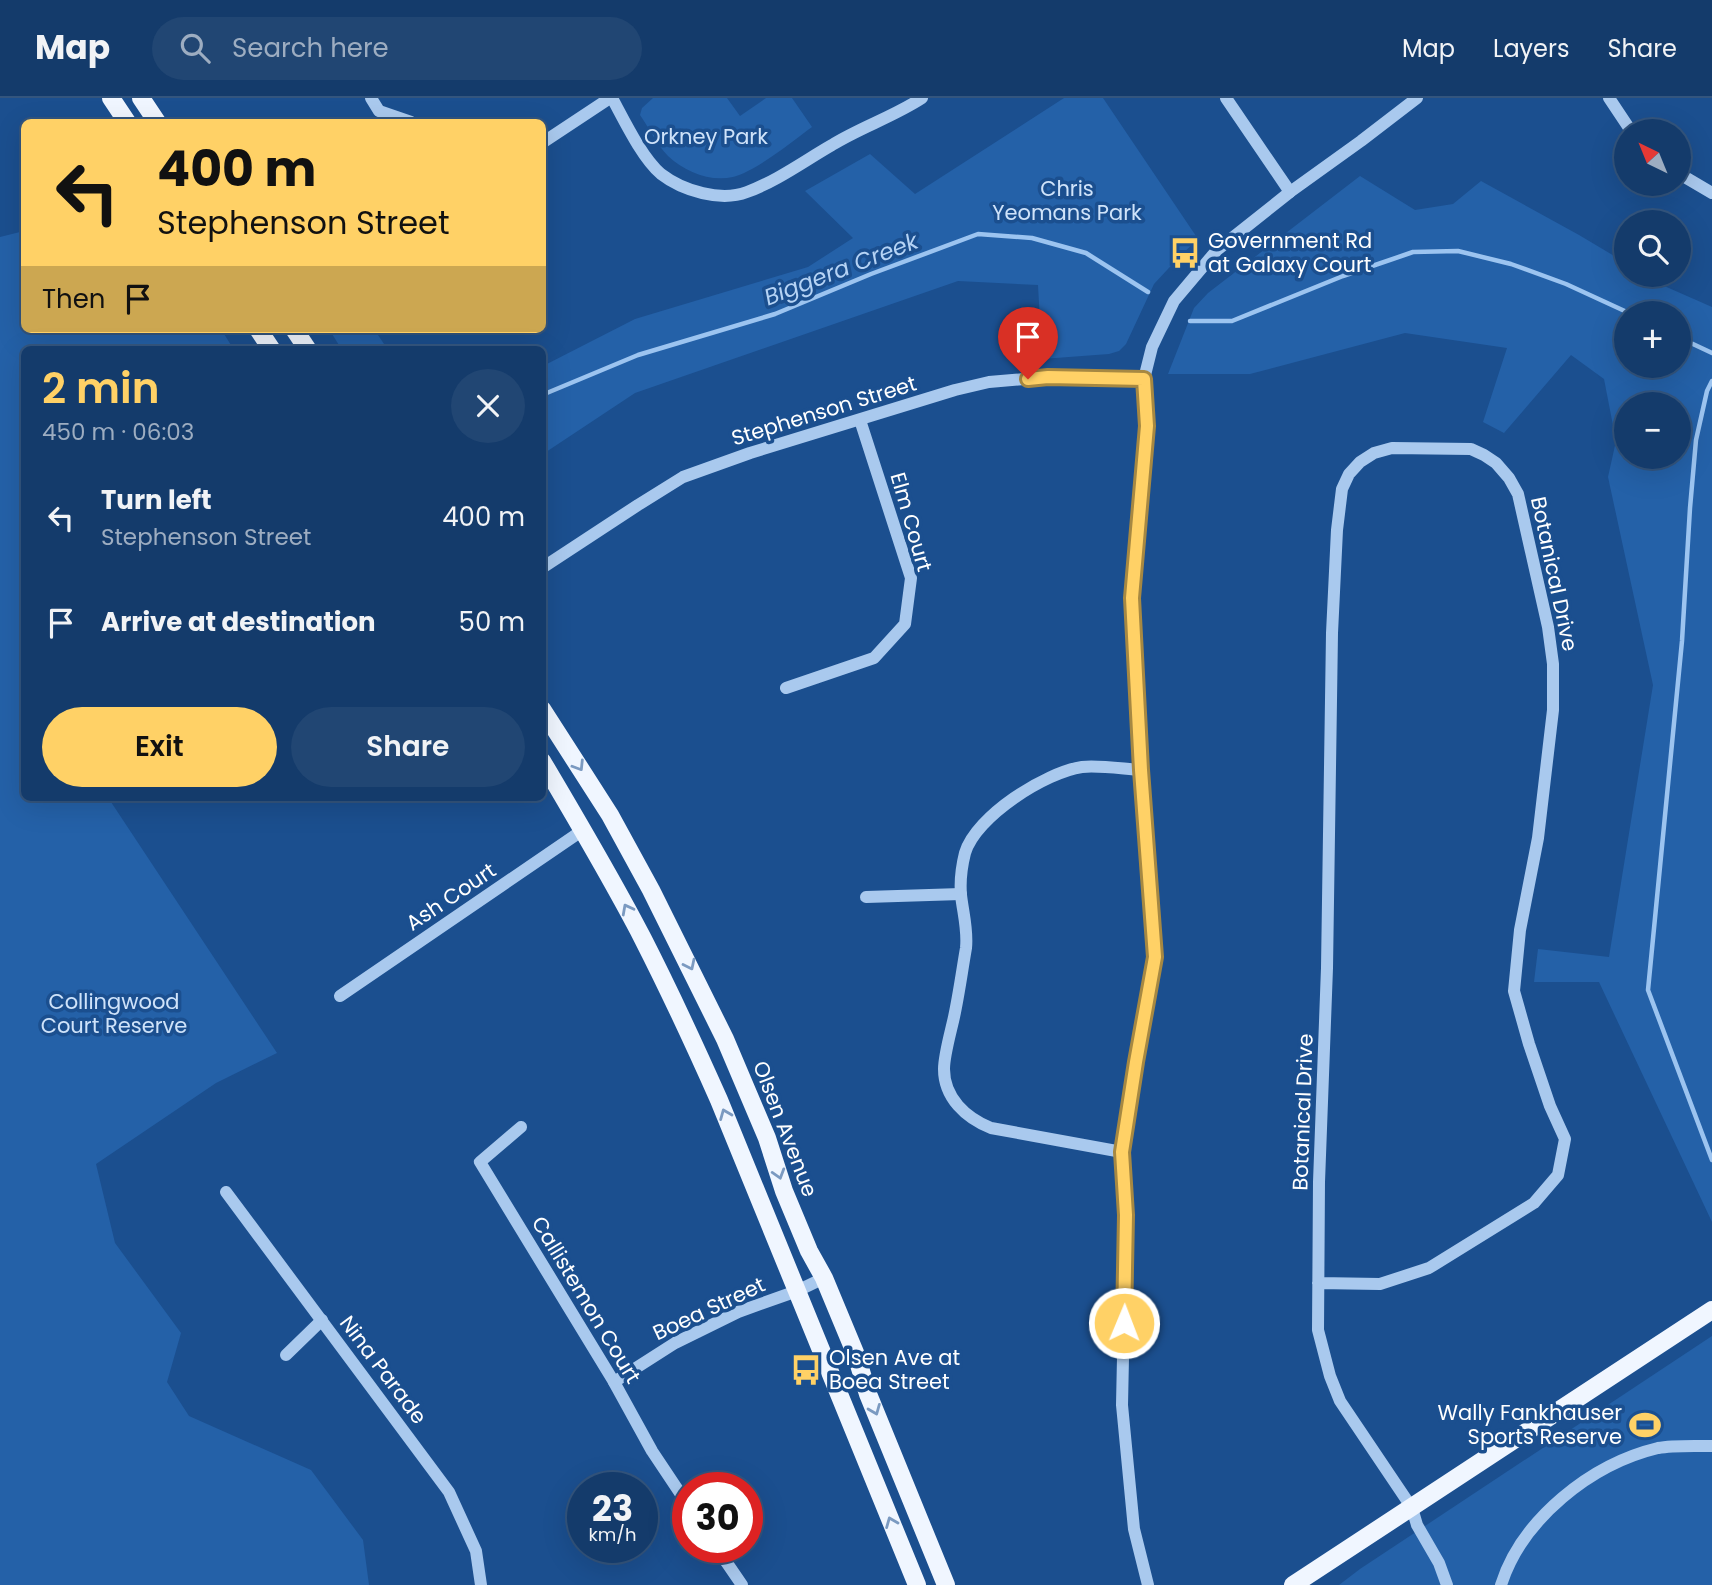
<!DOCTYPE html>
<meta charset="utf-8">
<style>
body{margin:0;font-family:Poppins,sans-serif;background:#214673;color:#f1f3f6;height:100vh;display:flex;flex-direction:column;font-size:26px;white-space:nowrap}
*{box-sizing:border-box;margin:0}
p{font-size:23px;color:#9dadc1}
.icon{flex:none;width:38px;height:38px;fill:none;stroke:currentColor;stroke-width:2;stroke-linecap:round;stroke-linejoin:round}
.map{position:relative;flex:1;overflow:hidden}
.panel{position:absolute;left:21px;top:248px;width:525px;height:455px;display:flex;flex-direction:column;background:#143b6b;border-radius:10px;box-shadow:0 7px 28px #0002,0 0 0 2px #33557e}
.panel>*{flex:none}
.top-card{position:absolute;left:21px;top:21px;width:525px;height:214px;border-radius:10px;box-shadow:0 7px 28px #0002,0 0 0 2px #33557e;background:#ffd166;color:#111;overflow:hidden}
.needle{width:46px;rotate:317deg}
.fabs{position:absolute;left:1614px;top:21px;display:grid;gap:14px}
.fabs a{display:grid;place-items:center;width:77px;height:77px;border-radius:50%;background:#143b6b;box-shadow:0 7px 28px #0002,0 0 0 2px #33557e;font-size:35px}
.speed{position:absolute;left:567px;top:1374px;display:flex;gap:14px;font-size:35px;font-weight:700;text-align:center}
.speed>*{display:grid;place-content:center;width:91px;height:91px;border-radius:50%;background:#143b6b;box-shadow:0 7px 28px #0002,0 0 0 2px #33557e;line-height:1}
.speed small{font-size:18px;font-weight:400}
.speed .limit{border:10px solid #d22;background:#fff;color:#111}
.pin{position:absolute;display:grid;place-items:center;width:60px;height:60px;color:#fff;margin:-72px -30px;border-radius:50% 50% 50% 0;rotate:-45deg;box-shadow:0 0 7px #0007}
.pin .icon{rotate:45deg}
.me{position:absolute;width:77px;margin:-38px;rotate:1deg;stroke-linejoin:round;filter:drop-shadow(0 0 5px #0008)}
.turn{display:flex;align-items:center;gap:24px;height:147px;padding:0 21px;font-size:32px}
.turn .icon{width:91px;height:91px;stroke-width:2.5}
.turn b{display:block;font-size:49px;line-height:60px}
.then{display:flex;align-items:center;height:66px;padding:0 21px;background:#0003;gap:14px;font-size:26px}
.round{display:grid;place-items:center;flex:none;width:74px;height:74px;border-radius:37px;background:#214673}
.overview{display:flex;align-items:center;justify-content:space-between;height:119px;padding:0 21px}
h1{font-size:42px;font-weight:600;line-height:52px;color:#ffd166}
.cta{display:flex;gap:14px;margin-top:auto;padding:14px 21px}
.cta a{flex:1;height:80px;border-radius:42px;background:#ffd166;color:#111;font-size:28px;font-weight:600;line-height:80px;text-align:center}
.cta a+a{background:#214673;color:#f1f3f6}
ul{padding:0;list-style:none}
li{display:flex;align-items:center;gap:21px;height:105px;padding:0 21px}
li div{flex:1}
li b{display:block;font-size:26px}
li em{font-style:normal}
header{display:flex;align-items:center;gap:42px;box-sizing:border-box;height:98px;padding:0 35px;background:#143b6b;border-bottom:2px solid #33557e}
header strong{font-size:33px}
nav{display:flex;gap:38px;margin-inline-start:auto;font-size:24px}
.search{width:490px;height:63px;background:#214673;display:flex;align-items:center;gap:18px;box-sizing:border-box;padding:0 24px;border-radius:38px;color:#9dadc1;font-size:26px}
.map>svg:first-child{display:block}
</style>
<header>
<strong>Map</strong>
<div class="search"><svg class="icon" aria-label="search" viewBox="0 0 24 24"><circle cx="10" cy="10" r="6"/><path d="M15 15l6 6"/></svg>Search here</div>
<nav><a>Map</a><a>Layers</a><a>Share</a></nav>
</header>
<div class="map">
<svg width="1712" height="1487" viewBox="0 0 1712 1487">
<rect width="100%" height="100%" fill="#1b4f8f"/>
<!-- green -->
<g fill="#2461a8" fill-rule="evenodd">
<path d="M653,0H727L740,18L766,0H792L812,29C793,43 755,74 733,79C710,84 685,74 668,58C657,47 649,30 640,17L642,10Z"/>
<path d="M1064,0H1103L1198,141L1180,158L1154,186L1126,246L1119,253L1109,256L1042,261L1038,187L958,183L635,295L543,356V268L635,221L808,169L853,140L805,93L870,56L915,96Z"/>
<path d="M1360,78L1415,112L1453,106L1481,83L1579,137L1626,165V177H1645L1662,187L1712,209V1124L1599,884H1534L1538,851L1609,859L1653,587L1608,379L1616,343L1604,281L1571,257L1504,335L1483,324L1507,250L1405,235L1250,276H1168L1194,210L1208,195ZM1626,215H1678V268H1626ZM1626,306H1678V359H1626Z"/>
<path d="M24,133V231H221L234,252H24V700H112L111,704L277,955L216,985L96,1066L115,1145L181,1235L167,1284L189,1318L311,1372L363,1442L369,1487H0V139Z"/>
<path d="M329,231H374L388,252H342Z"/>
<path d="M1712,1238V1487H1339L1360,1471Z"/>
</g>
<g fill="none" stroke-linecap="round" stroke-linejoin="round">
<!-- stream -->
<g stroke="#9cc4f0" stroke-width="4.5">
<path d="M1190,223H1232L1343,178L1413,154L1458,153L1511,166L1566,186L1629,215"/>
<path d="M1678,239L1712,255"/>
<path d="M1712,283L1707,293L1696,342L1690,410L1682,543L1648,892L1712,1062"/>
<path d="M542,297L638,257L775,216L871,176L978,136L1032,140L1086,155L1148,194"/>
</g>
<!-- minor -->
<g stroke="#a9c9ee" stroke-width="12">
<path d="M371,0L379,13L411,24"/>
<path d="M612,0C624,22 642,60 661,76C683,93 721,104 747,94C777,83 804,63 832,47C861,29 893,19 922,0"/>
<path d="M1226,0L1290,94"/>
<path d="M1609,0L1631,33"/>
<path d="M542,45L610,0"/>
<path d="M1678,75L1712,95"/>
<path d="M542,470L638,407L683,379L750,355L955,292L989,284L1047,279L1144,281"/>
<path d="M786,590L874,560L905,526L911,480L860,322"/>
<path d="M866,799L961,796"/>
<path d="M340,898L583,732"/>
<path d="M521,1029L480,1064L614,1284L652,1353L688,1407"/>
<path d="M1122,1054L991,1030C966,1020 944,1000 944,971C944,957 951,933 954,919C959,896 962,873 966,850C968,832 963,815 961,797C960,785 962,767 965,755C976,718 1046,674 1082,669C1098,667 1124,671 1141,672"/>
<path d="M226,1094L449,1394L476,1453L481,1487"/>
<path d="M1318,1185L1380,1186L1429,1170L1534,1105L1558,1077L1565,1041L1550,1008L1529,946L1514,893L1520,832L1538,740L1553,612V566L1548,529L1518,396L1509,380L1496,365L1484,357L1471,351L1392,350L1374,355L1360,364L1349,376L1342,391L1337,432L1332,535L1327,870L1319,1084L1318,1232L1330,1278L1340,1303L1412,1410L1417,1427L1439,1465L1447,1487"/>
<path d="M286,1257L322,1222"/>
<path d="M614,1284L675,1245L738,1214L797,1193L824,1180"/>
<path d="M716,1449L742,1487"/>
<path d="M1148,1487L1134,1431L1122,1307L1126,1117L1122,1054L1136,964L1155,859L1141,672L1132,500L1147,329L1144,281L1152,249L1174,203L1217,152L1290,94L1361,43L1417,0"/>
<path d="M1501,1487C1522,1421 1591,1366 1658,1350C1673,1347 1696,1348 1712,1348"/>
</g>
<!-- major -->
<g stroke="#f0f6ff" stroke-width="18">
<path d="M111,0L127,24"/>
<path d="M141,0L157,24"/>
<path d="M258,231L272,252"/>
<path d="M294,231L308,252"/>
<path d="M542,611L610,717L651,792L725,941L767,1040L784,1093L809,1153L824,1180L856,1257L868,1296L946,1487"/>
<path d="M542,663C577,722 612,781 643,841C670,894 695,948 719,1002L917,1487"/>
<path d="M1293,1487L1712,1212"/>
</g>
</g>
<!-- one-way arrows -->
<defs><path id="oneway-chevron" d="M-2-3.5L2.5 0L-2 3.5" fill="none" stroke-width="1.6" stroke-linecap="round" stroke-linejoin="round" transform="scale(1.75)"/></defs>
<g stroke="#7b9ac1">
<use href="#oneway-chevron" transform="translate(579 668) rotate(58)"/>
<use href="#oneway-chevron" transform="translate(627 811) rotate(-118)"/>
<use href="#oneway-chevron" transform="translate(690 867) rotate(64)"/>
<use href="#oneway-chevron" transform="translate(725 1016) rotate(-112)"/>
<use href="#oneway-chevron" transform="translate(779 1076) rotate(73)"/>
<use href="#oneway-chevron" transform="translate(875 1312) rotate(68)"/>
<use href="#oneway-chevron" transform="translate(891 1424) rotate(-112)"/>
</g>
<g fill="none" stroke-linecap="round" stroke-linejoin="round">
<defs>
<path id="route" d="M1028,281L1048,279L1144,281L1147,328L1132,500L1141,672L1155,859L1136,964L1122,1054L1126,1117L1124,1225"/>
</defs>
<!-- route casing -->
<use href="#route" stroke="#a68842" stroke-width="18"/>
<!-- route -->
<use href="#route" stroke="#ffd166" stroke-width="12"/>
</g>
<!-- icons -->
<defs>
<symbol id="bus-bare" viewBox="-9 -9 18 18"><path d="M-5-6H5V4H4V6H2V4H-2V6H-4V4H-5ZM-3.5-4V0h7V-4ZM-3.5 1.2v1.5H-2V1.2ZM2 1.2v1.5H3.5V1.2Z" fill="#ffd166" stroke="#1b4f8f" stroke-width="2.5" paint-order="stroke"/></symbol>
<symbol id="stadium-bare" viewBox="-9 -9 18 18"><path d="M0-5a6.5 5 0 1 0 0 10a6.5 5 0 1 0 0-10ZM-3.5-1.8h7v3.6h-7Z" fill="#ffd166" stroke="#1b4f8f" stroke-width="2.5" paint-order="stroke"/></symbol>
</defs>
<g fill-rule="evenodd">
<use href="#bus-bare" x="1163" y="133" width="44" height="44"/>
<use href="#bus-bare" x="784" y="1250" width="44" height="44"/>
<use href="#stadium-bare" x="1623" y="1305" width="44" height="44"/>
</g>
<g text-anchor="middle" stroke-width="7" stroke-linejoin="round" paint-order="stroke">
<!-- park labels -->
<g font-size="21" fill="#cfe3fa" stroke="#1b4f8f">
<text x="706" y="46">Orkney Park</text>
<text x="1067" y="98">Chris<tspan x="1067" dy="24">Yeomans Park</tspan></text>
<text x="114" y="911">Collingwood<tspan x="114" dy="24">Court Reserve</tspan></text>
</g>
<!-- poi labels -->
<g font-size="21" fill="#fff" stroke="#1b4f8f" text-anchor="start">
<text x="1208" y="150">Government Rd<tspan x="1208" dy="24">at Galaxy Court</tspan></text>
<text x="829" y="1267">Olsen Ave at<tspan x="829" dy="24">Boea Street</tspan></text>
<text x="1622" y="1322" text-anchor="end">Wally Fankhauser<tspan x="1622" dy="24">Sports Reserve</tspan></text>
</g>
<!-- street labels -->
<g font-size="21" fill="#fff" stroke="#1b4f8f">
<text transform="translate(824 313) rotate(-17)" y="7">Stephenson Street</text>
<text transform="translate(911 424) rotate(74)" y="7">Elm Court</text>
<text transform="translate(1554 476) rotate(78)" y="7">Botanical Drive</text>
<text transform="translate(451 799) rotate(-34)" y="7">Ash Court</text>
<text transform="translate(1303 1014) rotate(-88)" y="7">Botanical Drive</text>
<text transform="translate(785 1031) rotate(69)" y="7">Olsen Avenue</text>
<text transform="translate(586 1202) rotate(59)" y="7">Callistemon Court</text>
<text transform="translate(709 1211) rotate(-25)" y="7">Boea Street</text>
<text transform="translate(383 1272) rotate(53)" y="7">Nina Parade</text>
</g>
<!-- water labels -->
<g font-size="23" font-style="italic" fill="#b5d3f5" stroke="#1b4f8f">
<text transform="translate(841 171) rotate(-21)" y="8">Biggera Creek</text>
</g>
</g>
</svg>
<div class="fabs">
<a><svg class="needle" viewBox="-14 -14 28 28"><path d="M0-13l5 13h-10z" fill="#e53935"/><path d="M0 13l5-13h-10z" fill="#9dadc1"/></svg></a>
<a><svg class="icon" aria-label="search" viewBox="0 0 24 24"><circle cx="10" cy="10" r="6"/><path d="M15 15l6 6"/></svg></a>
<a>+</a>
<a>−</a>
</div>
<div class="speed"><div>23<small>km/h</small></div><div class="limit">30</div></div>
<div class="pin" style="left:1028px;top:281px;background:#d93025"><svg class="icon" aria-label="arrive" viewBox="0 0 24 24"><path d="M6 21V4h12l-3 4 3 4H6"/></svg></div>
<svg class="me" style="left:1124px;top:1225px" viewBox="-20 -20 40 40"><circle r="17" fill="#ffd166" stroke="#fff" stroke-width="3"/><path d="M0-11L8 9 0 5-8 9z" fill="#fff"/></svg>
<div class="top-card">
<div class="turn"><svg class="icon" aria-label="left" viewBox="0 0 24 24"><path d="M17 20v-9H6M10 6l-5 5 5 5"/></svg><div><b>400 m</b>Stephenson Street</div></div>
<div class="then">Then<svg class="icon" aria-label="arrive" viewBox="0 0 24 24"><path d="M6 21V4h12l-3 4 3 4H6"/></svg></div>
</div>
<section class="panel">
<div class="overview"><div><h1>2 min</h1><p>450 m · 06:03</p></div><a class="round"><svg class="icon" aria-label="close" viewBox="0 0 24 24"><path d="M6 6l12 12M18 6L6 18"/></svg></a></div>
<ul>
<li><svg class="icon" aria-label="left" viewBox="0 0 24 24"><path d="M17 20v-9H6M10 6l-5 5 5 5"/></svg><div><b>Turn left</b><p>Stephenson Street</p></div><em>400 m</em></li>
<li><svg class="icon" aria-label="arrive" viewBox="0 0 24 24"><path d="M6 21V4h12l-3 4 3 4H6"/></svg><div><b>Arrive at destination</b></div><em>50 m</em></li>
</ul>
<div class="cta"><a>Exit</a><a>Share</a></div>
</section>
</div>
